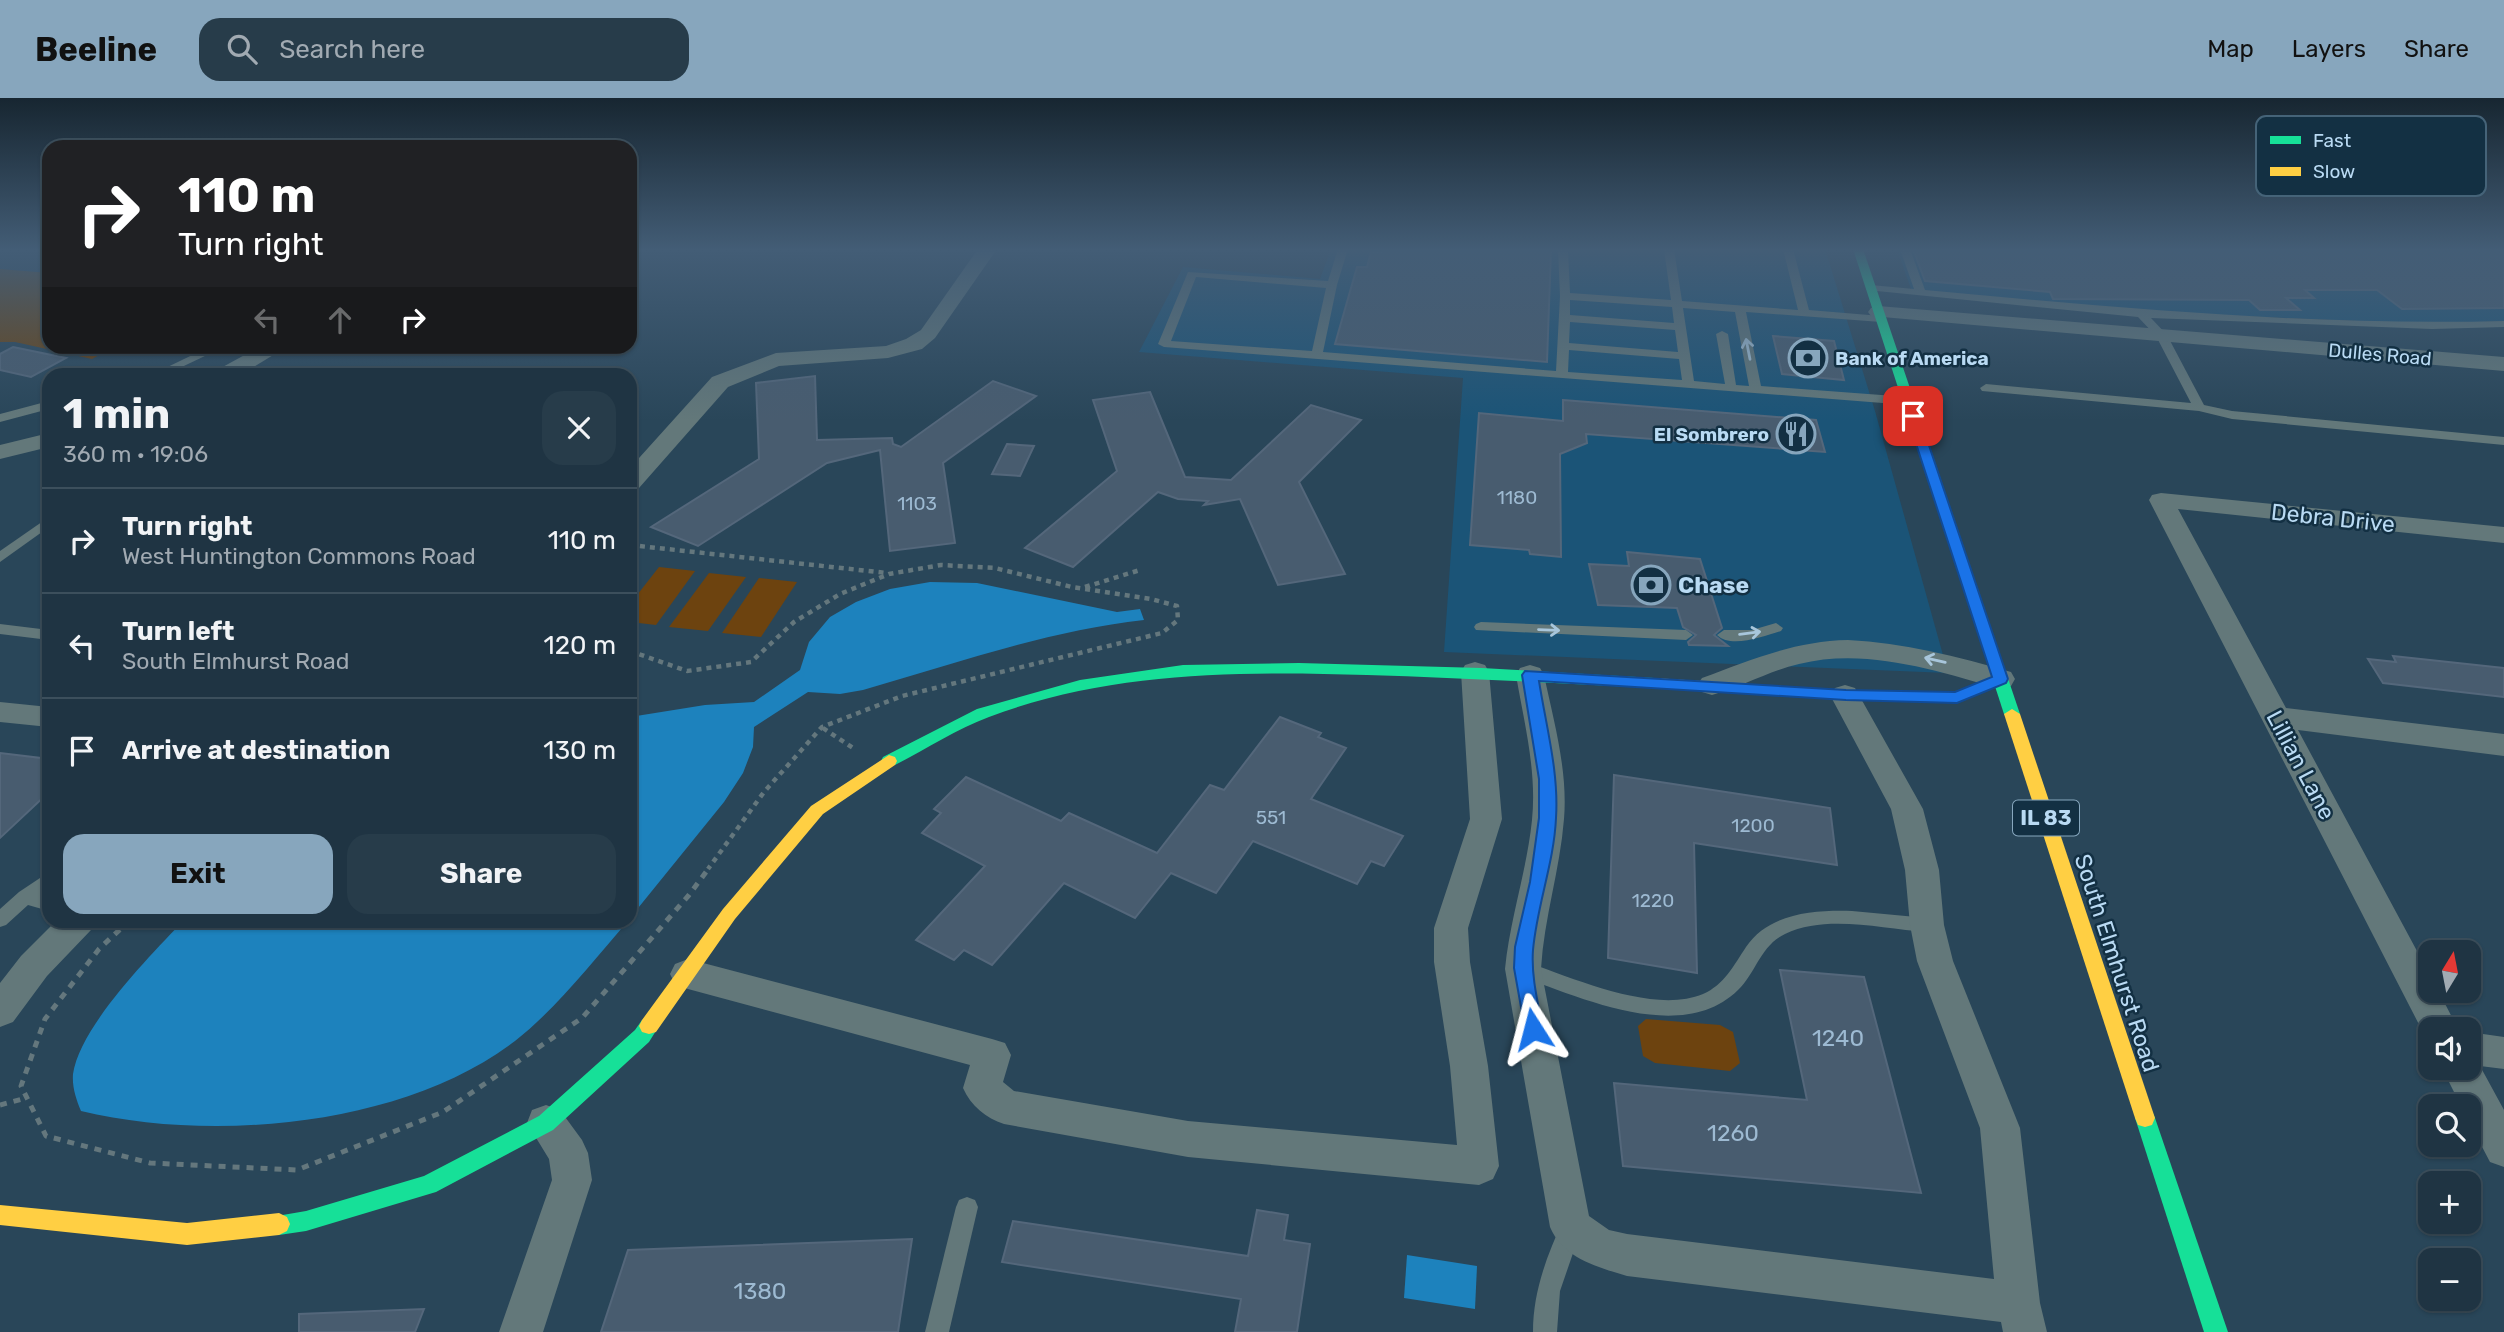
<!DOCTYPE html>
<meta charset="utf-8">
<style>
body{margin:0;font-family:Rubik,sans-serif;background:#273c4a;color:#f1f3f6;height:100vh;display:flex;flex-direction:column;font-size:26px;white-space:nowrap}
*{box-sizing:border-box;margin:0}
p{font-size:23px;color:#a1aab2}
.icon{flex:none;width:38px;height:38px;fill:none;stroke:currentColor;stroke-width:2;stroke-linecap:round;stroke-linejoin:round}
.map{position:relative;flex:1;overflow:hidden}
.panel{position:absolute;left:42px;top:270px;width:595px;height:560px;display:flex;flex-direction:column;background:#1f3443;border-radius:21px;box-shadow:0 2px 5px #0004,0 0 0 2px #3c4f5c}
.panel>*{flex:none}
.top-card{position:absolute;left:42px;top:42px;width:595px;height:214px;border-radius:21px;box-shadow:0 2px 5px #0004,0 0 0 2px #3c4f5c;background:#202124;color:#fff;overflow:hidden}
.needle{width:46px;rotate:10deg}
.tools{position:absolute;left:2418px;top:842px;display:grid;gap:14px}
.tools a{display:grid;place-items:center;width:63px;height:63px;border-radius:14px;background:#1f3443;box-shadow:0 2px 5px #0004,0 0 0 2px #3c4f5c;font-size:35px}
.pin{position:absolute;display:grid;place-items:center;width:60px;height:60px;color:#fff;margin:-30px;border-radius:14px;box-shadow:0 4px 10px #0006}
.me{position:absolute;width:77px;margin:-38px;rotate:351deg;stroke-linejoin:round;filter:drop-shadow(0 0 5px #0008)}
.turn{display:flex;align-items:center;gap:24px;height:147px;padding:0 21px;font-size:32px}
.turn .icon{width:91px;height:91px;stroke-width:2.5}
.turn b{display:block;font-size:49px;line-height:60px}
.lanes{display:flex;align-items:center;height:66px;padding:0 21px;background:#0003;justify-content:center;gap:35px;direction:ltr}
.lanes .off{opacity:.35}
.round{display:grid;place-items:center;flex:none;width:74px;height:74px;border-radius:21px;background:#273c4a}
.head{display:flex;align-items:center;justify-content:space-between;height:119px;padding:0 21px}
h1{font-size:42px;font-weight:700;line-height:52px}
.primary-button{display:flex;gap:14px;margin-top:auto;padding:14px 21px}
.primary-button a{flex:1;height:80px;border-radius:21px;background:#87a6bd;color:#111;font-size:28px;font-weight:700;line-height:80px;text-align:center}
.primary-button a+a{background:#273c4a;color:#f1f3f6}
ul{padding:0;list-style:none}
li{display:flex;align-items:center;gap:21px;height:105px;padding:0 21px;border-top:2px solid #3c4f5c}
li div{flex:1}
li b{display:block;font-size:26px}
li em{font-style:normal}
header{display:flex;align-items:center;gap:42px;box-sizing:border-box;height:98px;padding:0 35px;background:#87a6bd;color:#111}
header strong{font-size:33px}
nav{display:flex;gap:38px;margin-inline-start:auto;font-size:24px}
.search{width:490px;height:63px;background:#273c4a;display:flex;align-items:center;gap:18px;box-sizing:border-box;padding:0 24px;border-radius:21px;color:#a1aab2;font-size:26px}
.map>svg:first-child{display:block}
</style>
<header>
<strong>Beeline</strong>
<div class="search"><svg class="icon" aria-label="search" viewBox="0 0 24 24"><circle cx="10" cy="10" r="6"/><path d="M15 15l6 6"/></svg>Search here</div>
<nav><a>Map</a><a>Layers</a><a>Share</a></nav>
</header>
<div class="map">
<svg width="2504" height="1234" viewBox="0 0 2504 1234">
<rect width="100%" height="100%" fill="#294659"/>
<!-- built -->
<g fill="#1b5477">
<path d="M1331,151H1825L1875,313L1948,575L1444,554L1463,280L1139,254L1183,169L1320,181Z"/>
<path d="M1897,151H2504V223L2431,226L2144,214L1911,191Z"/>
</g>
<!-- green -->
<g fill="#6d430f">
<path d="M0,171L49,175V248L114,249L92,261L15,244H0Z"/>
<path d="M659,469L695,473L656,527L630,524V506Z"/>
<path d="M709,475L746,479L708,533L669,529Z"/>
<path d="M759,480L797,484L761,539L722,535Z"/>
<path d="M1646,921L1720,927L1733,934L1740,965L1730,973L1655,965L1643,958L1638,928Z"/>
</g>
<!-- water -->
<g fill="#1d82bd">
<path d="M930,484L977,485L1117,514L1140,511L1144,522C1047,533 956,565 863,592L840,596L808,594L754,629L753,649L743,675L724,704L630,820V619L705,607L754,604L800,572L809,544L830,519L856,504L890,491Z"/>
<path d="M184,822H628V823C593,863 558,909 515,943C404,1028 214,1045 81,1013C76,1001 72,989 73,976C80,928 151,857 184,822Z"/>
<path d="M1407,1157L1477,1168L1475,1211L1404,1200Z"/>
</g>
<!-- building -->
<g fill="#485c6f" stroke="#54677b" stroke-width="2">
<path d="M1383,151H1551L1547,264L1335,246L1357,169H1367L1371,154L1382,155Z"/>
<path d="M1913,151H2504V210L2402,211L2377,192H2305L2314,200H2286L2300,212H2260L2249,202L2053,201L2050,194L1925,183Z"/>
<path d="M1773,238L1834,243L1844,282L1782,276Z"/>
<path d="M13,249L66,260L31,279L0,272V256Z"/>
<path d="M815,278L817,342L892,340L893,346L901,349L993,283L1036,298L943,365L955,445L890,453L880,352L827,365L698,448L651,429L759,361L756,285Z"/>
<path d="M1150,294L1185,379L1231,382L1311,307L1361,322L1299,384L1345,476L1278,487L1240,401L1204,407L1208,403L1178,401L1158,394L1073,469L1025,450L1117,373L1093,302Z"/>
<path d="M1563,302L1816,322L1825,354L1586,336L1587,345L1560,356L1561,459L1530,456L1529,452L1470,447L1479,315L1563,323Z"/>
<path d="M1007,346L1034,348L1020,378L992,376Z"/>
<path d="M1627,454L1700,461L1722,530L1714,537L1728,548L1689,547L1688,544L1696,537L1683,529L1677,510L1598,507L1589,466L1629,468Z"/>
<path d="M2393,558L2504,570V599L2383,585L2368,561L2396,564Z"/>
<path d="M1280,619L1321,635L1318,639L1346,650L1311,701L1403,738L1384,768L1371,763L1357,786L1253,743L1216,795L1171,775L1135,820L1064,785L992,867L964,852L954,862L916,842L985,768L922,735L941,715L934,711L966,679L1061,723L1069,715L1157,755L1210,687L1224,692Z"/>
<path d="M0,655L49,661V694L0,740Z"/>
<path d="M1614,677L1830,710L1837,767L1694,745L1697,875L1608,860Z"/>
<path d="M1780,872L1864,879L1921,1095L1623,1068L1614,985L1807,1002Z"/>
<path d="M1257,1112L1288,1117L1284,1142L1310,1146L1297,1234H1235L1241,1201L1002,1164L1013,1123L1248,1158Z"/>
<path d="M912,1141L898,1234H601L628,1152Z"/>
<path d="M424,1211L415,1234H299V1216Z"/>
</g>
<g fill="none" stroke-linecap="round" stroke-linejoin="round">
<!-- path-far1 -->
<g stroke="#64777d" stroke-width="4.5" stroke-dasharray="5 5" stroke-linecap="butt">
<path d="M630,447L887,475"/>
<path d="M1085,489L1140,472"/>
<path d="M630,553L687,573L751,564L794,524L840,496L889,476L941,467L995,470L1072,489L1151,501L1177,508L1178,522L1162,535L902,598L822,629L764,694L708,771"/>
<path d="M823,630L853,650"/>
</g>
<!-- path -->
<g stroke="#64777d" stroke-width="5" stroke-dasharray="7 7" stroke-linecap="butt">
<path d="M130,822L99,851L45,921L21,988L46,1038L150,1065L297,1072L443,1014L582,920L689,797L709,770"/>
<path d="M0,1007L26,1000"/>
</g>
<!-- lane -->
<g fill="#63787a" fill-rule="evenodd">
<path d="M1338,151H1348L1337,187L1323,254L1556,273L1560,198L1558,151H1568L1570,195L1671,202L1664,151H1674L1682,203L1798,212L1783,151H1793L1809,212L1881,218L1887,221L1881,224L1746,214L1761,288L1908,299L1914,303L1908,307L1164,249L1158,246L1188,174L1328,183ZM1196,179L1326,190L1312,253L1171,243ZM1570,202L1672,209L1674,225L1570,217ZM1683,210L1735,214L1749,288L1736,287L1728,236L1722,233L1716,236L1725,286L1694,283ZM1570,224L1675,232L1678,254L1569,245ZM1569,252L1679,261L1682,282L1568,274Z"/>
<path d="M1900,151H1910L1925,192C2117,210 2311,228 2504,223V229L2432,231L2151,220L2167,237L2204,307L2232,313L2504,339V347L2232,321L2199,313L1982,293L1980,290L1986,286L2191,305L2156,238L2138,219L1867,192L1866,190L1871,187L1914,191Z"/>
<path d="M211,248H226L167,276H153Z"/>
<path d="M49,303V311L0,324V316Z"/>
<path d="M49,419V429L0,464V453Z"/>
<path d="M1481,524L1686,532L1693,537L1686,542L1476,532L1474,529L1476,526Z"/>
<path d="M1776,525L1783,530L1781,533C1764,538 1731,551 1717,537L1724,532H1752Z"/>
<path d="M0,526L49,532V542L0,536Z"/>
<path d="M49,774V791L41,797L49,799V813L28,807L6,827L0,829V811L19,794Z"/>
<path d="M1852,813L1927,820L1933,822L1936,827L1933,832L1927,834C1882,831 1827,816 1785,836C1760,848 1756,875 1738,892C1681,948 1578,898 1516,877L1514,871L1516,865L1523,863C1571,879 1653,917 1703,896C1724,887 1734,867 1746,849C1769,815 1814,812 1852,813Z"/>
<path d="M967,1099L975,1102L978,1109L949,1234H925L956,1109L959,1102Z"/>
<path d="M1571,1118L1579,1122L1582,1129L1560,1193L1557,1234H1533C1533,1193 1547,1158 1563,1122Z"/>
</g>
<!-- street -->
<g fill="#63787a" fill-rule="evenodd">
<path d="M978,151H997L935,240L922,251L888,260L779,268L728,289L639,390L630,392V370L712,279L776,255L886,248L906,241L921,232Z"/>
<path d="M1878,208L2504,259V273L1871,218L1868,214L1871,210Z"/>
<path d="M261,248H288L242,276H216L219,271Z"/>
<path d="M49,335V349L0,361V347Z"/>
<path d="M2161,395L2504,429V445L2178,411L2286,610L2504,636V658L2298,632L2431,879V892H2438L2458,931H2431V944L2427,942L2149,402L2152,397Z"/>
<path d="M1848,542C1904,545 1957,558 2011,574L2015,581L2011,588L2001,591C1937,573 1866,549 1799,566C1769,573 1742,589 1712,597L1702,594L1697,587L1702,580C1750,562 1795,543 1848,542Z"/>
<path d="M1475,564L1485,567L1489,574L1502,721L1468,830L1470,864L1488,968L1499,1068L1493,1081L1479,1087L1188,1059L1004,1026C986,1020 971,1008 963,990L970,967L688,891L675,886L670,876L675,866L688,861L992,941L1005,945L1011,957L1003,984L1014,993L1188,1023L1457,1047L1450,968L1434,864V830L1470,721L1461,574L1465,567Z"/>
<path d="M1530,567L1540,570L1544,577C1554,624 1568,673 1564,721C1560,772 1544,820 1541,871L1589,1118L1609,1132L1627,1136L1994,1181L1980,1030L1917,863L1910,827L1905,772L1891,711L1830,597L1835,590L1845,587L1855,590L1923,711L1939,772L1944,827L1953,863L2020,1030L2040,1205L2047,1234H2003L2001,1224L1627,1178C1597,1169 1563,1160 1550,1129L1505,871C1510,820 1527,772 1532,722C1537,673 1524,624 1516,577L1520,570Z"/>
<path d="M0,604L49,609V629L0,624Z"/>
<path d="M57,822H96L91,832L47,878L13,924L0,929V885L21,858Z"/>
<path d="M2469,934L2504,939V971L2480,968L2504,1012V1069L2490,1064L2469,1024V1008H2461L2442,970H2469Z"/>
<path d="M546,1007L560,1012L582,1042L588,1055L592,1082L543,1234H499L552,1082L549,1061L527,1025L532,1012Z"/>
</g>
<!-- fast -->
<g fill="#16e098" fill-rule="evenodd">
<path d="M1853,151H1863L2020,616L2018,620L2012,621L2004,616Z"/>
<path d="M1299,565L1482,570L1654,580L1662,585L1654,590C1558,585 1463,580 1367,577C1241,573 1110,573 989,619C957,631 926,651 895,667H883L881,663L883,659L977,611L1080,582L1183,567Z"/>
<path d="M649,920L656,922L659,928L649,944L553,1032L436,1094L306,1133L279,1137L271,1133L268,1126L271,1119L306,1113L424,1078L539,1018L635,932L642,922Z"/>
<path d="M2145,1011L2152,1013L2155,1020L2228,1234H2204L2135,1020L2138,1013Z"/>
</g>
<!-- slow -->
<g fill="#ffcf43" fill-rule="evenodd">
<path d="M2001,576L2006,577L2009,581L2006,585L1957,604L1845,602L1654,590L1646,585L1654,580L1845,592L1955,594Z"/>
<path d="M2012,611L2020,616L2155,1020L2152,1027L2145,1029L2138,1027L2135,1020L2004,616Z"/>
<path d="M889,657L895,659L897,663L895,667L823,716L735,821L656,934L649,936L642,934L639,928L642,922L723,811L811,708Z"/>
<path d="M0,1107L187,1125L279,1115L287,1119L290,1126L287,1133L279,1137L187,1147L0,1127Z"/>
</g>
</g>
<!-- one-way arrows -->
<defs><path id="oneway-shaft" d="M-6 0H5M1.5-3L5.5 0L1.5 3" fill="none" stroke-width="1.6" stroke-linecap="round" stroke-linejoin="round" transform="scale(1.75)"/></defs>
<g stroke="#a8c6db">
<use href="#oneway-shaft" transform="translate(1748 251) rotate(-101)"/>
<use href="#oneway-shaft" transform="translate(1549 532) rotate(2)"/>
<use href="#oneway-shaft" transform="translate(1750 535) rotate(-7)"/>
<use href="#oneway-shaft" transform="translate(1935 562) rotate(-167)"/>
</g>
<!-- sky -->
<linearGradient id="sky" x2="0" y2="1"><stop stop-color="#172631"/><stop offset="0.47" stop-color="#435d76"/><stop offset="1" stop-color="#435d76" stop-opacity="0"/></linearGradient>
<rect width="2504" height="323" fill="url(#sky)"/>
<!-- route -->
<path fill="#1a73e8" stroke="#114b97" stroke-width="2" d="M1913,314L1919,318L2008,581L2006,585L1957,605L1846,602L1539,583C1546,628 1559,674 1556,720C1554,765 1537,807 1533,852C1531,878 1538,905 1543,931L1540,937L1533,939L1526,937L1514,870L1515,849L1530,784L1539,720V681L1522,577L1525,573L1846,592L1955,594L1992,579L1907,318Z"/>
<!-- icons -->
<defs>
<symbol id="bank-ring" viewBox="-11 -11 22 22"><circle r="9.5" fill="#133043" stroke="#87a6bd" stroke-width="1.5"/><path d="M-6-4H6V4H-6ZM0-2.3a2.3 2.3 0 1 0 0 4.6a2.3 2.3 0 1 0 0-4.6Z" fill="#87a6bd"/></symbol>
<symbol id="restaurant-ring" viewBox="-11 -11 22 22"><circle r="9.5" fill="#133043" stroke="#87a6bd" stroke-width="1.5"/><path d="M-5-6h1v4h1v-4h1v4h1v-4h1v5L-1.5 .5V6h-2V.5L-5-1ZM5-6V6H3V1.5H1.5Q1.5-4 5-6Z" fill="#87a6bd"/></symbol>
</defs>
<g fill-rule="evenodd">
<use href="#bank-ring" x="1786" y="238" width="44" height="44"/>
<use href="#restaurant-ring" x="1774" y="314" width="44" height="44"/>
<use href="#bank-ring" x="1629" y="465" width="44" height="44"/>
</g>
<g text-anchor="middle" stroke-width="5" stroke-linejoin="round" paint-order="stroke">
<!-- far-street labels -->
<g font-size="19" fill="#b9daf3" stroke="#133043">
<text transform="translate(2380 256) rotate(5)" y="7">Dulles Road</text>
</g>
<!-- far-poi labels -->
<g font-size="19" font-weight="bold" fill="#b9daf3" stroke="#133043" text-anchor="start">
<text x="1835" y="267">Bank of America</text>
<text x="1769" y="343" text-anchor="end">El Sombrero</text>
</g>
<!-- number labels -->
<g font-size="19" fill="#9dbad2">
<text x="1517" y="406">1180</text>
<text x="917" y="412">1103</text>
<text x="1271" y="726">551</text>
<text x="1753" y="734">1200</text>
<text x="1653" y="809">1220</text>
</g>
<!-- shield labels -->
<rect fill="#133043" stroke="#87a7be" stroke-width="2" x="2013" y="702.5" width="66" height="35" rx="5"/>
<g font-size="21" font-weight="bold" fill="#b9daf3">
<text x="2046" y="727">IL 83</text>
</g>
<!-- street labels -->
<g font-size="23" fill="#b9daf3" stroke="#133043">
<text transform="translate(2333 420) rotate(6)" y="8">Debra Drive</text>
<text transform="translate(2301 667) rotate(62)" y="8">Lillian Lane</text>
<text transform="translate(2117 865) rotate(72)" y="8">South Elmhurst Road</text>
</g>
<!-- poi labels -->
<g font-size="23" font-weight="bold" fill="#b9daf3" stroke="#133043" text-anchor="start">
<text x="1678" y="495">Chase</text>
</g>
<!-- near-number labels -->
<g font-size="23" fill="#9dbad2">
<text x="1838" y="948">1240</text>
<text x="1733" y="1043">1260</text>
<text x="760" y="1201">1380</text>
</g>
</g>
<!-- legend -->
<rect x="2256" y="18" width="230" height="80" rx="10" fill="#133043" stroke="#456378" stroke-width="2"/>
<rect x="2270" y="38" width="31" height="8" fill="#16e098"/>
<rect x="2270" y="69" width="31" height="9" fill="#ffcf43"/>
<g font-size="19" fill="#b9daf3">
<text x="2313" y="49">Fast</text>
<text x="2313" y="80">Slow</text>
</g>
</svg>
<div class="tools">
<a><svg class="needle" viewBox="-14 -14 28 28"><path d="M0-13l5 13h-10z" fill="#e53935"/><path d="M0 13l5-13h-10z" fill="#a1aab2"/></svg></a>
<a><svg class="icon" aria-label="sound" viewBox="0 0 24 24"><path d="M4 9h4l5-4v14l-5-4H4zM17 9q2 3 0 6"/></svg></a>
<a><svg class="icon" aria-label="search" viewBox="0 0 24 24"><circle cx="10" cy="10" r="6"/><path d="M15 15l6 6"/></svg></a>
<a>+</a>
<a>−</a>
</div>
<div class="pin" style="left:1913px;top:318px;background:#d93025"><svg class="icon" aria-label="arrive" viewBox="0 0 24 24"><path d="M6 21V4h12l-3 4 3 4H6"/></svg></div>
<svg class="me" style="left:1533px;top:931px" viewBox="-20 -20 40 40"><path d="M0-17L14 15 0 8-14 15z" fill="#1a73e8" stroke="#fff" stroke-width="4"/></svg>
<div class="top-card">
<div class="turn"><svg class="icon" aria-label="right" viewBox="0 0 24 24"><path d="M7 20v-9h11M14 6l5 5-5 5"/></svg><div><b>110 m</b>Turn right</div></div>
<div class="lanes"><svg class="icon off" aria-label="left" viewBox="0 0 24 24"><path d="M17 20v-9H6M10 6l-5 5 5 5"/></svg><svg class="icon off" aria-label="ahead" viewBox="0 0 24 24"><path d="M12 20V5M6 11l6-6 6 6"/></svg><svg class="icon" aria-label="right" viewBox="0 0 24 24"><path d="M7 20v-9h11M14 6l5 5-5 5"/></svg></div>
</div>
<section class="panel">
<div class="head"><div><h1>1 min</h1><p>360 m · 19:06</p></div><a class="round"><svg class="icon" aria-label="close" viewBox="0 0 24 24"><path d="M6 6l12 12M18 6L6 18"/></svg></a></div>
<ul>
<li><svg class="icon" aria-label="right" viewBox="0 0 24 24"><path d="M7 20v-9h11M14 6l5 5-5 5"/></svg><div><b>Turn right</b><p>West Huntington Commons Road</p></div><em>110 m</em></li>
<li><svg class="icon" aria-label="left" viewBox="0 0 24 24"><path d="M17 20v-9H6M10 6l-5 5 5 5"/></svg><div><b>Turn left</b><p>South Elmhurst Road</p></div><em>120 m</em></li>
<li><svg class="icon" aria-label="arrive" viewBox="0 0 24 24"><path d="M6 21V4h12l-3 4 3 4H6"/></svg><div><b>Arrive at destination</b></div><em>130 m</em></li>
</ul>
<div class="primary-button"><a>Exit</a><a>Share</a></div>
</section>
</div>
